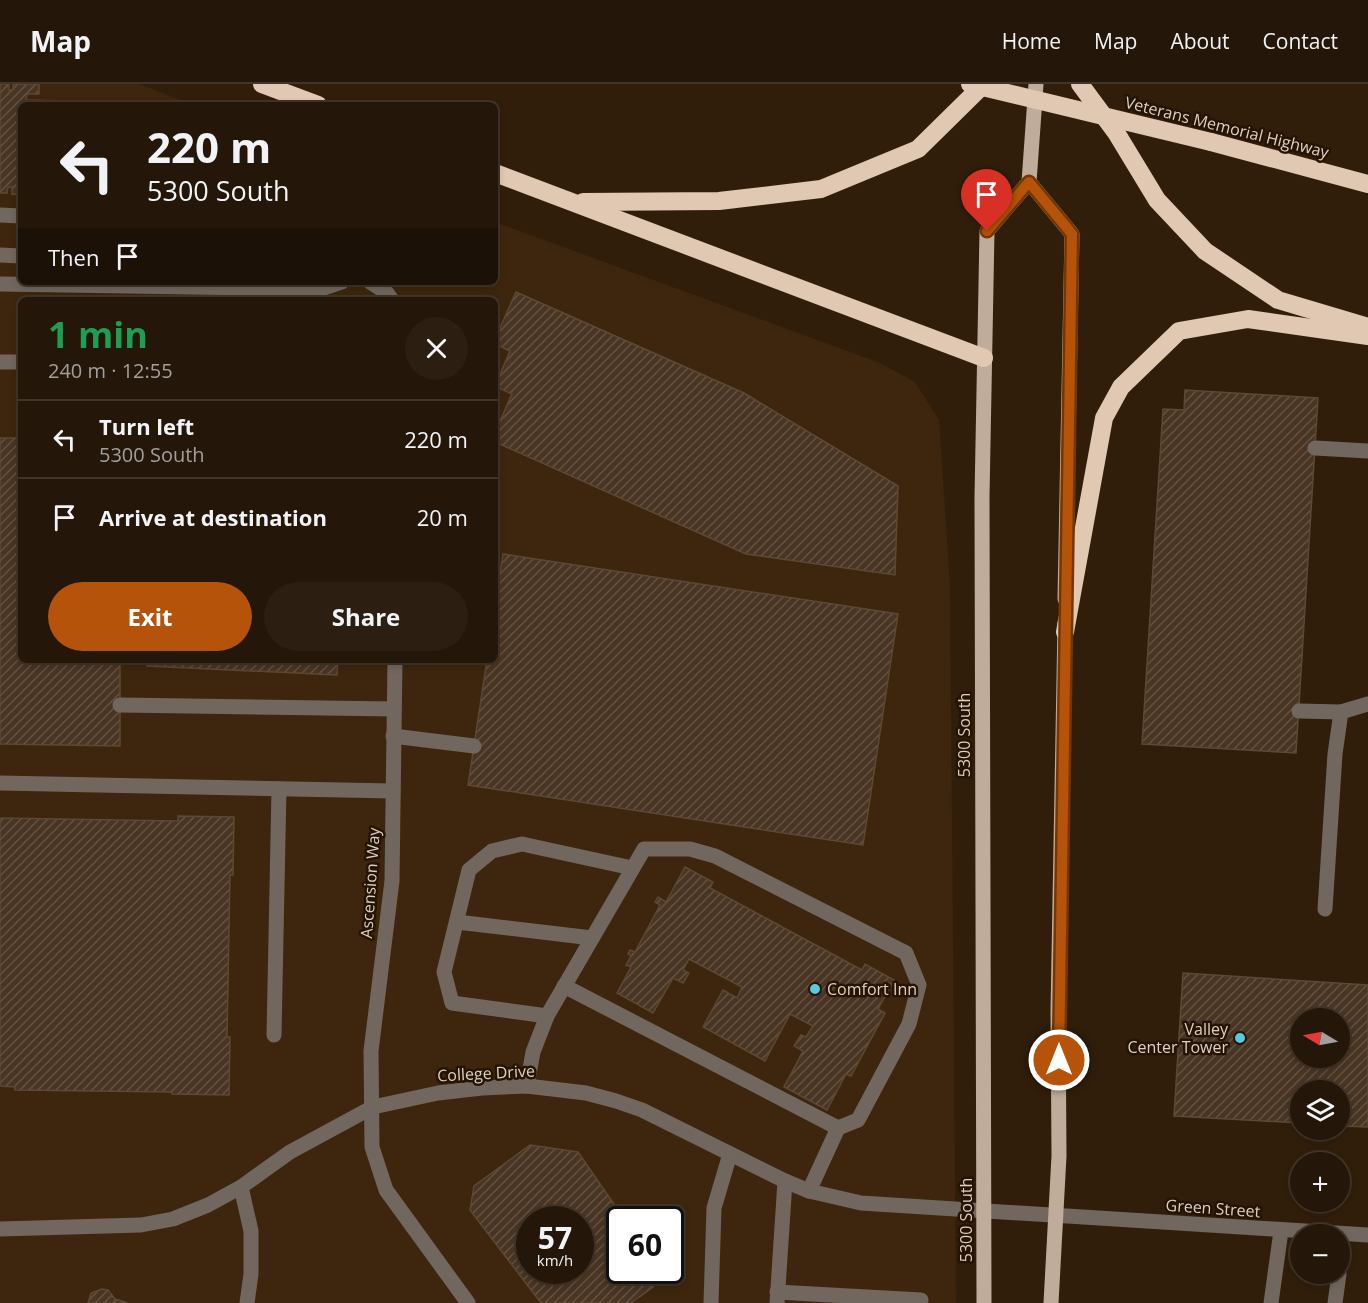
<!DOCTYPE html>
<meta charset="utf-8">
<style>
body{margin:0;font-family:"Open Sans",sans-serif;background:#2c1f12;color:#f1f3f6;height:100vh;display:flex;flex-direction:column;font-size:22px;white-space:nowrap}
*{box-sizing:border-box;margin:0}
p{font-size:20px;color:#a39f9c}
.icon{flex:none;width:33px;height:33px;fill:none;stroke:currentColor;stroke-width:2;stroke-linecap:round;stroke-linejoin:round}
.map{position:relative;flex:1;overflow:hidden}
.side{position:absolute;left:18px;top:213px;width:480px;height:366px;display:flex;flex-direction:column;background:#241608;border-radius:9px;box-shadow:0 3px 9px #0003,0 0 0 2px #413529}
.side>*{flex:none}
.banner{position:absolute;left:18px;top:18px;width:480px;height:183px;border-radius:9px;box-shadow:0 3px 9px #0003,0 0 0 2px #413529;background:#241608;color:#f1f3f6;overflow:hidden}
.needle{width:39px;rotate:280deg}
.tools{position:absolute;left:1290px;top:924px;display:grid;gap:12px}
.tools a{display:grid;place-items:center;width:60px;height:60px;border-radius:50%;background:#241608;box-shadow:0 3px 9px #0003,0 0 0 2px #413529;font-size:30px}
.speed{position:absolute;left:516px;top:1122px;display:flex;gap:12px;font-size:30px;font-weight:700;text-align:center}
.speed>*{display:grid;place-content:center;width:78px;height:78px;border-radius:50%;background:#241608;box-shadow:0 3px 9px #0003,0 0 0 2px #413529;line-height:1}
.speed small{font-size:15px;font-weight:400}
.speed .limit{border:3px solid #111;border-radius:9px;background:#fff;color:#111}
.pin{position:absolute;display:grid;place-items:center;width:51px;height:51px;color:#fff;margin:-62px -26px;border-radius:50% 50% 50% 0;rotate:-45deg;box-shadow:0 0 6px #0007}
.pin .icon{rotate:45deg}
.me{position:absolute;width:66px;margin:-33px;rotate:0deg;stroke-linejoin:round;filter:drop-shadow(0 0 4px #0008)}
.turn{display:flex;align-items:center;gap:21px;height:126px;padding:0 30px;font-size:27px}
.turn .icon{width:78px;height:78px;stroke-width:2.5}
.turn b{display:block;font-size:42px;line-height:51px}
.then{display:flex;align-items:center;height:57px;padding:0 30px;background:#0003;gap:12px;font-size:22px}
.round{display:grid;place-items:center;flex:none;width:63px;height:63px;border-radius:32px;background:#2c1f12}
.overview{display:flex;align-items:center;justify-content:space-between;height:102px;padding:0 30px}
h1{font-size:36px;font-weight:700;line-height:45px;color:#1e9e55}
.action{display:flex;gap:12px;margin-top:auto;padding:12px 30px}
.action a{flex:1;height:69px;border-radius:36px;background:#b45309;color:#fff;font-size:24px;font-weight:700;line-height:69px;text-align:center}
.action a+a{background:#2c1f12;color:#f1f3f6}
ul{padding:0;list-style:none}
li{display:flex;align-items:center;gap:18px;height:78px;padding:0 30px;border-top:2px solid #413529}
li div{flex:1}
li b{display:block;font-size:22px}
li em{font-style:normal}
header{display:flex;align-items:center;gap:36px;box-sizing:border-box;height:84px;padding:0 30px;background:#241608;border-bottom:2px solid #413529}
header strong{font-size:28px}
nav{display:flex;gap:33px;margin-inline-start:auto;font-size:21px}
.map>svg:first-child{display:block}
</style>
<header>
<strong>Map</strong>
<nav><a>Home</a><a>Map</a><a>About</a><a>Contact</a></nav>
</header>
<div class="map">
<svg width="1368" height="1219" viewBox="0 0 1368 1219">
<defs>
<pattern id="building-hatch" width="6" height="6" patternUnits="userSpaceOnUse" patternTransform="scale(1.5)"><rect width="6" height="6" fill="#493523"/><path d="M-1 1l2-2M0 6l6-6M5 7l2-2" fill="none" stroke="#635141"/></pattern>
</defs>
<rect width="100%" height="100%" fill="#301e0b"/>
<!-- built -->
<path fill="#3d260d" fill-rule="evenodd" d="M0,0H139L194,21H21V198H495V138L880,279L915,298L939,336L950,501L956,1219H0ZM21,216H495V576H21ZM530,1136H580V1186H530ZM620,1136H670V1186H620Z"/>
<!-- building -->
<g fill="url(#building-hatch)" stroke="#5d4835" stroke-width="1.5" fill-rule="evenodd">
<path d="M0,0H9V6H13V0H39V10H27L26,16L100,18V21H21V111L12,110V103H8L7,109H0Z"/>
<path d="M516,208L744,309L898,402L895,491L746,470L495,358V348L512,310L495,302L510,267L495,260V255Z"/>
<path d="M1185,306L1318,314L1296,669L1142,660L1163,325L1184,326Z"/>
<path d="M0,354H21V576H120V662L0,660Z"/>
<path d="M503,470L898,530L863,761L468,701L487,576H495V523Z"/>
<path d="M148,576H338L337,591L147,582Z"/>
<path d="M178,732L234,733L233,791H230L227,953H230L229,1011L172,1010V1008L15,1006V1003L0,1002V734L178,737Z"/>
<path d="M685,783L713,798L710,804L862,886L865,880L894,896L878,925L885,929L851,992L846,990L827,1026L784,1003L803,967L794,962L801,951L806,953L813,942L790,930L765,977L703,943L723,906L737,914L742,903L689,875L683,886L689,889L683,899L673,894L653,929L617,909L631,883L626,881L631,872L628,870L630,866L635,868L660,821L655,818L658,813L666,818Z"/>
<path d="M1183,889L1368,901V1043L1340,1042V1006H1300V1039L1174,1032ZM1300,934H1340V974H1300Z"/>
<path d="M530,1061L578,1068L625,1136H620V1186H656L653,1203L631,1219H541L470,1126L474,1102ZM530,1136H580V1186H530Z"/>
<path d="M102,1205L108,1206L115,1215L128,1219H88L91,1209Z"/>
</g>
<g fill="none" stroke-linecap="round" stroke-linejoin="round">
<!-- minor -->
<g stroke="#71675e" stroke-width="15">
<path d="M0,131L21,132"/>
<path d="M0,171L21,172"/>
<path d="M370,198L387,209L392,216"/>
<path d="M0,200L321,205L342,198"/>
<path d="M0,278H21"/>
<path d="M1315,364L1368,367"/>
<path d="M395,576L392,797L371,967L372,1063L386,1106L468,1219"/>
<path d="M120,621L394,625"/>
<path d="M1299,627L1341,628"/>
<path d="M393,652L474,662"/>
<path d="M0,699L393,707"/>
<path d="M1325,825L1335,670L1341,628L1368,620"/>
<path d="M457,838L592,854"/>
<path d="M564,902L838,1044"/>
<path d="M547,932L452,919L444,888L469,786L492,767L522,760L632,784"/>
<path d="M274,951L279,705"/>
<path d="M527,1002L533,968L547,932L644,765H690L715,772L906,869L919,901L909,940L858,1036L838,1044L809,1107"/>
<path d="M241,1103L251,1147V1190L247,1219"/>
<path d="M0,1145L141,1141L173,1135L208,1121L241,1103L290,1068L373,1023L438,1009L482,1004L527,1002L586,1009L616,1017L642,1026L785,1097L809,1107L861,1119L1368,1151"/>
<path d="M1340,1179L1341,1150"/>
<path d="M777,1208L921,1216L920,1219"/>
<path d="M711,1219L714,1124L730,1070"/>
<path d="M777,1219L785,1097"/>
<path d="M1271,1219L1281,1147"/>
<path d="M1335,1219L1339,1190"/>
</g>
<!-- major -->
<g stroke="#c0ac9a" stroke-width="15">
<path d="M1029,98L1072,150L1065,515"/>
<path d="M984,1219L982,413L987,147L1029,98L1036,0"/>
<path d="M1051,1219L1059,1072L1058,928L1065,539"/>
</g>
<!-- highway -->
<g stroke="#e0c8b2" stroke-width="18">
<path d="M262,0L318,21"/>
<path d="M1080,0L1117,50L1157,116L1205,167L1278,216L1368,243"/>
<path d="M1211,58L1368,100"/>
<path d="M495,89L984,274"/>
<path d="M583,118L719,117L821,105L918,65L984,0"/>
<path d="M1065,548L1104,334L1121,303L1179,247L1248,235L1368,252"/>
</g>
<!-- highway-bridge -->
<path stroke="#e0c8b2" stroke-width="18" d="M970,0L1211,58"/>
</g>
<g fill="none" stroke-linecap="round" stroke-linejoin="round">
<defs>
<path id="route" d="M987,147L1029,98L1072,150L1059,976"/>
</defs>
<!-- route casing -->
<use href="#route" stroke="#753606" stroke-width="15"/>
<!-- route -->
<use href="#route" stroke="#b45309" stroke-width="10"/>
</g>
<!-- markers -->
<g fill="#57c9e2" stroke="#261403" stroke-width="2">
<circle cx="815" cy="905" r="6"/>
<circle cx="1240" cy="954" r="6"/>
</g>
<g text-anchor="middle" stroke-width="5" stroke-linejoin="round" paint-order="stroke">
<!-- street labels -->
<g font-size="16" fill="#dcd0c5" stroke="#261403">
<text transform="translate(1227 43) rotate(14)" y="6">Veterans Memorial Highway</text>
<text transform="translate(964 651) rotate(-90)" y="6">5300 South</text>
<text transform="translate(370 799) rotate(-86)" y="6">Ascension Way</text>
<text transform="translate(486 989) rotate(-3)" y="6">College Drive</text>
<text transform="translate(1213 1124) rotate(4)" y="6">Green Street</text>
<text transform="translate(966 1136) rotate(-90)" y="6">5300 South</text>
</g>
<!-- poi labels -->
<g font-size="16" fill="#dcd0c5" stroke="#261403" text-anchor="start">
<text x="827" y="911">Comfort Inn</text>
<text x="1228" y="951" text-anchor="end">Valley<tspan x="1228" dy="18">Center Tower</tspan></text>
</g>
</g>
</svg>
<div class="tools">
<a><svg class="needle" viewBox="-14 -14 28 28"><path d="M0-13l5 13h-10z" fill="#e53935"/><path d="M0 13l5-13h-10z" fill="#a39f9c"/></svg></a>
<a><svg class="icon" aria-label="layers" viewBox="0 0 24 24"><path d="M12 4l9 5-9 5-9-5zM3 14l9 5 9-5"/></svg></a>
<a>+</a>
<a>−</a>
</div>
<div class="speed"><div>57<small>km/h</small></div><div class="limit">60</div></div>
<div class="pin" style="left:987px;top:147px;background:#d93025"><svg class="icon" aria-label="arrive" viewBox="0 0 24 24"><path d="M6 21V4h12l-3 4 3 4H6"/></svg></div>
<svg class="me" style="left:1059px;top:976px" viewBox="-20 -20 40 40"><circle r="17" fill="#b45309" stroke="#fff" stroke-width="3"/><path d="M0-11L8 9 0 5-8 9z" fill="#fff"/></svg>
<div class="banner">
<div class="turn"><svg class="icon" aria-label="left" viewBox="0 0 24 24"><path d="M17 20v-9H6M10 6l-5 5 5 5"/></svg><div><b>220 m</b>5300 South</div></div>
<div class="then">Then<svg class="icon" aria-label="arrive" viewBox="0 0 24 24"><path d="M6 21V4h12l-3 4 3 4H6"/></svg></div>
</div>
<section class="side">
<div class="overview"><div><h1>1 min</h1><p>240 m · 12:55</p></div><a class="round"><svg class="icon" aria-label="close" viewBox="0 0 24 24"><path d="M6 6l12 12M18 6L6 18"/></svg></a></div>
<ul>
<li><svg class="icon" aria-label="left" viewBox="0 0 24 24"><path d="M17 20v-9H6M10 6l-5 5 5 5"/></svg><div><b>Turn left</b><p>5300 South</p></div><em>220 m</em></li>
<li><svg class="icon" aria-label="arrive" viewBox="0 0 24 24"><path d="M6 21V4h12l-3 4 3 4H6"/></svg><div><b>Arrive at destination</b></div><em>20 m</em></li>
</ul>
<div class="action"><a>Exit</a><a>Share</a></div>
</section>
</div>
